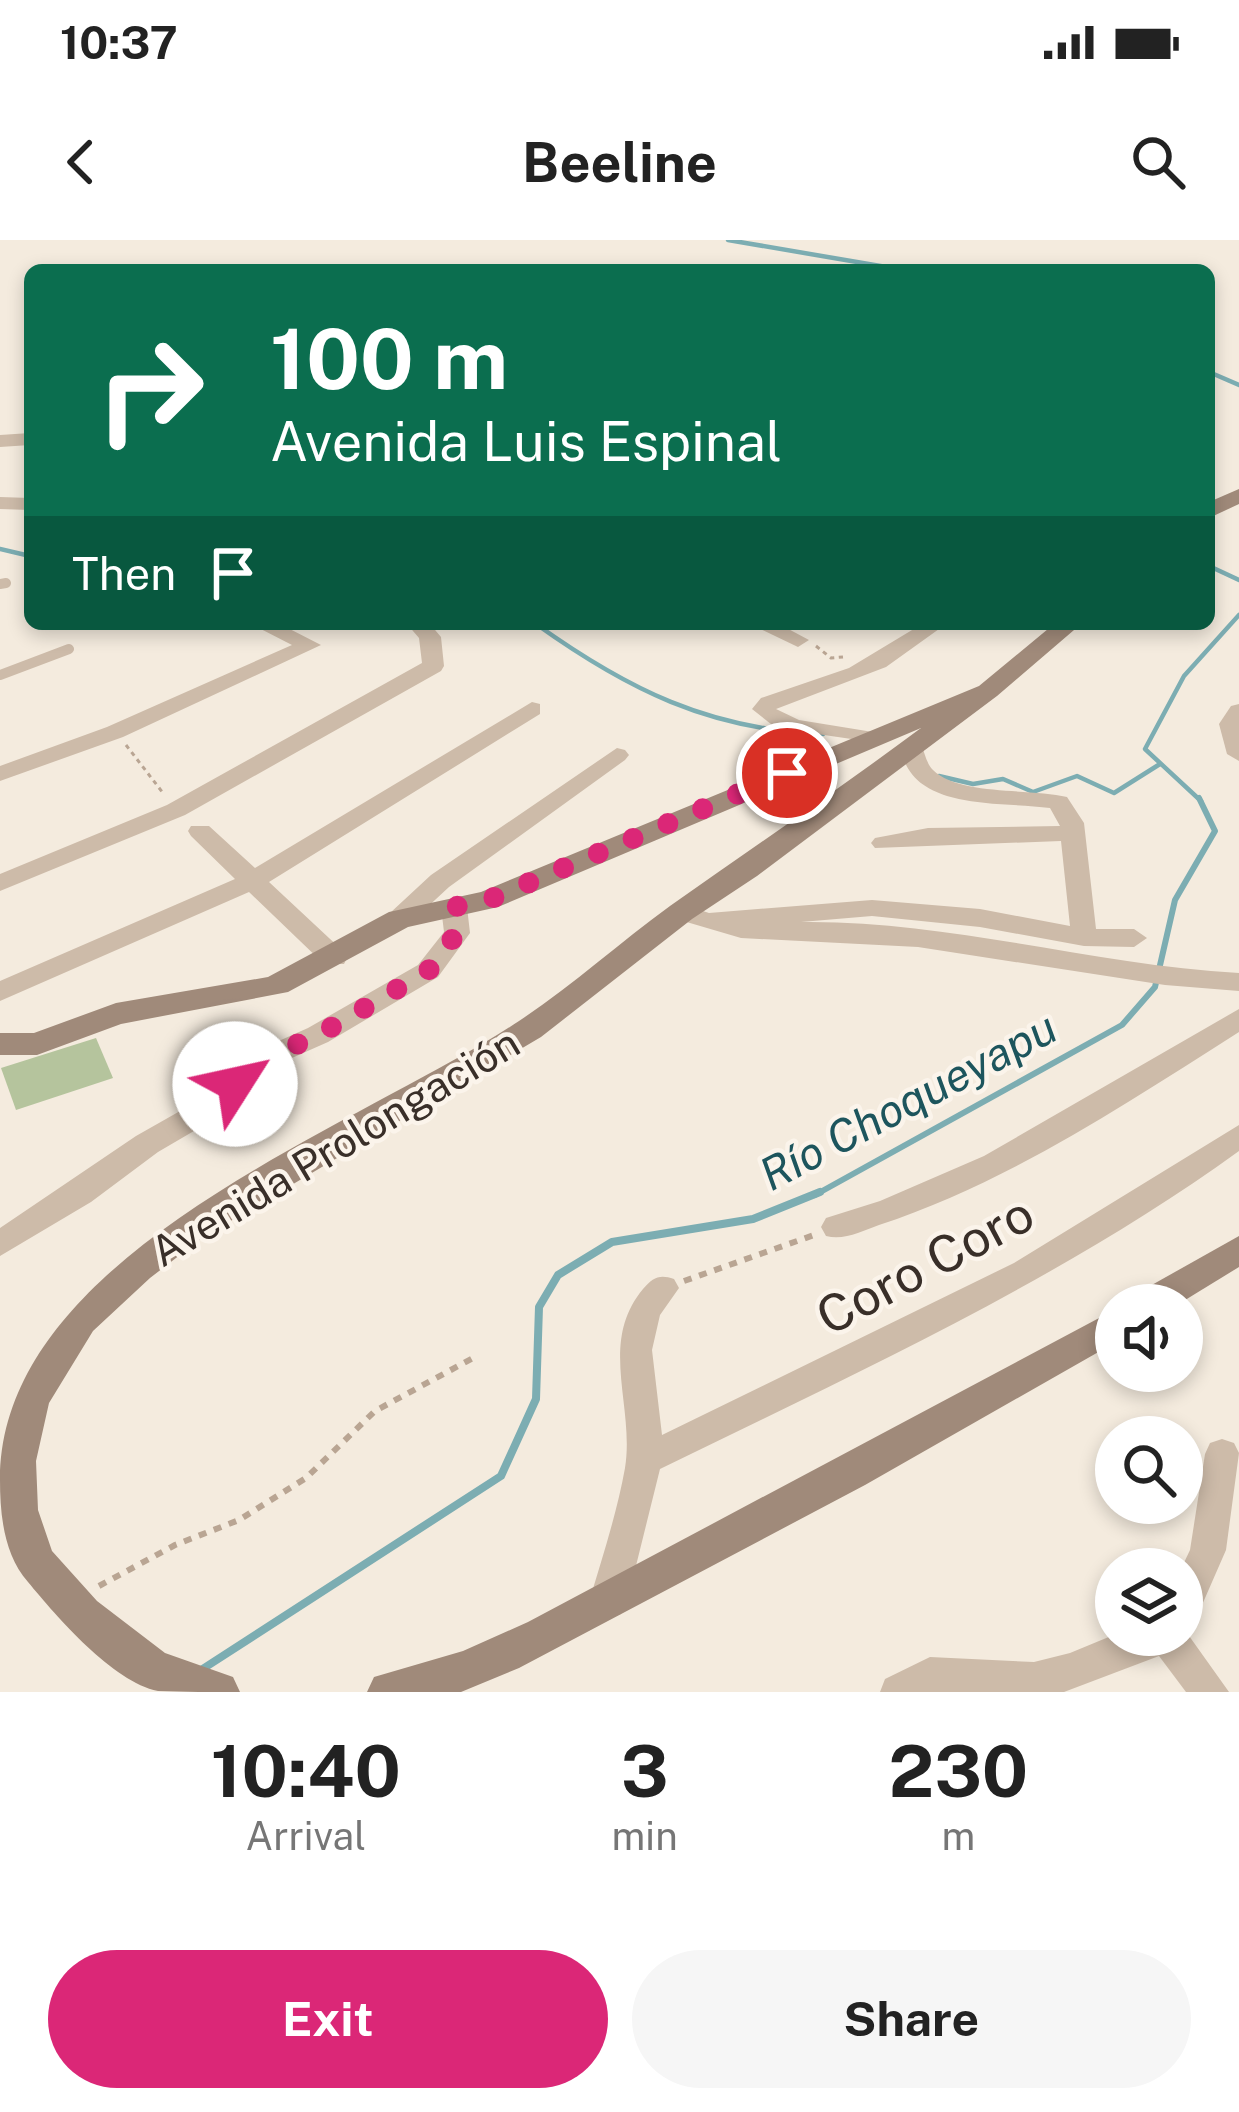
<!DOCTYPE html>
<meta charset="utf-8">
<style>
body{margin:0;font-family:"Public Sans",sans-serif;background:#f6f6f6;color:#222;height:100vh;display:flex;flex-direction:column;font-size:45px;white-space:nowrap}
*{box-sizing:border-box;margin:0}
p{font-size:39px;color:#767676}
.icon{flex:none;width:66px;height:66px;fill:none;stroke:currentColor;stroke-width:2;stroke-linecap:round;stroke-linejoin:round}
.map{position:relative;height:1452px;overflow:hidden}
.panel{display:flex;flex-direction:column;background:#fff;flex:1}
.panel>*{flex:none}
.guide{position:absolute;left:24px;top:24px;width:1191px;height:366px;border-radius:18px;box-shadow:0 6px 18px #0003;background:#0b6e4f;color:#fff;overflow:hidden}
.buttons{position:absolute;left:1095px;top:1044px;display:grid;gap:24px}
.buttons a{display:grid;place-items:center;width:108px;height:108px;border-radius:50%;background:#fff;box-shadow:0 6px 18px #0003;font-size:60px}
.pin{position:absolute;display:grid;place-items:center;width:102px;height:102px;color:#fff;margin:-51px;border:6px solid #fff;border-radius:50%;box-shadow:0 3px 12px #0007}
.me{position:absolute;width:132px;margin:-66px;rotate:55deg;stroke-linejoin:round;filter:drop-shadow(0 0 9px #0008)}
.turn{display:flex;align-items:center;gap:42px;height:252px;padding:0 48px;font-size:54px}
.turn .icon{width:156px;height:156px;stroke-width:2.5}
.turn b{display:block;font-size:84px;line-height:102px}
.then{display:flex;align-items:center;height:114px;padding:0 48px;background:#0003;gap:24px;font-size:45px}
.eta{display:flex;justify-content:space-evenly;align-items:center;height:204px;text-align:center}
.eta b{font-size:72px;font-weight:700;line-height:84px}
.button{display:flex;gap:24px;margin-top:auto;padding:24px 48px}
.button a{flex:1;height:138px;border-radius:72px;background:#db2777;color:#fff;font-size:48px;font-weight:700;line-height:138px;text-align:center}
.button a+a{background:#f6f6f6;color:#222}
.status{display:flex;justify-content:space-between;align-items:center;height:84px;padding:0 60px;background:#fff;direction:ltr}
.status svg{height:33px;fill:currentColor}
header{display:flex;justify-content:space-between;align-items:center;height:156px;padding:0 48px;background:#fff;font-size:54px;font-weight:700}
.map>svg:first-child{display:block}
</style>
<div class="status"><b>10:37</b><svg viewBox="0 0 49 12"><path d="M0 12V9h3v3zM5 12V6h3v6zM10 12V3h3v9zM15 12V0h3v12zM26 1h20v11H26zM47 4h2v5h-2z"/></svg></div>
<header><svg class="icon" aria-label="back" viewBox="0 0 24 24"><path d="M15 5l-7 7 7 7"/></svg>Beeline<svg class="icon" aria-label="search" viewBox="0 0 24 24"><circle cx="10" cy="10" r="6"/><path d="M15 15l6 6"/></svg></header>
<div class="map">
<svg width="1239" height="1452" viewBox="0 0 1239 1452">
<rect width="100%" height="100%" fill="#f4ebde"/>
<!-- green -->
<path fill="#b5c49d" d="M96,798L113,838L16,870L1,828Z"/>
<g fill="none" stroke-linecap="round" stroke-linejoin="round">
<!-- stream-far2 -->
<g stroke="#7cadb2" stroke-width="4.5">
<path d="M728,0L904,30"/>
<path d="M1209,132L1239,145"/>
<path d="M0,309L30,316"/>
<path d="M1209,326L1239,340"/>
<path d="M536,384C627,449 709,490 823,494"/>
<path d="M939,536L973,544L1003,539L1033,552L1077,536L1114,553L1160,524"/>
<path d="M1201,561L1145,509L1184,436L1239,375"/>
</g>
<!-- stream-far1 -->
<path stroke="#7cadb2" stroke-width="6" d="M815,955L1122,785L1155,747L1175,660L1215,591L1199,558"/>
<!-- stream -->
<path stroke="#7cadb2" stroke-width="8" d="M201,1430L501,1236L536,1159L539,1067L558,1035L612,1002L753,979L820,952"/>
<!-- path-far1 -->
<g stroke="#b9a593" stroke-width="3" stroke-dasharray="4.5 4.5" stroke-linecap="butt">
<path d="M816,406L831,418L843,417"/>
<path d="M126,505L163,553"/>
</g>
<!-- path -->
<g stroke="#b9a593" stroke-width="6" stroke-dasharray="8 8" stroke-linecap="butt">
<path d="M684,1041L814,995"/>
<path d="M99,1346L175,1305L239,1280L306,1238L375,1171L473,1118"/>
</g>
<!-- lane -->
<g stroke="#cdbba9" stroke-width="10">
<path d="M0,344L6,343"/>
<path d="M0,435L69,409"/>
</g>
<!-- street -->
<g fill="#cdbba9" fill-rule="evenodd">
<path d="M30,193V205L0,207V195Z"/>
<path d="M0,257L30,258V270L0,269Z"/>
<path d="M251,384H280L321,405L123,497L0,541V526L107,487L292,405Z"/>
<path d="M407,384H430L441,397L444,426L441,431L185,575L0,651V634L167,565L422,423L419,398Z"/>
<path d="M750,384H779L809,400L798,407Z"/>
<path d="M922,384H946L886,427L776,469L799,480L879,493L883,498L879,503L776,488L752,469L761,458L849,428Z"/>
<path d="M532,462L540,464V474L269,642L344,712L347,718L344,724H324L249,652L0,761V741L235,639L191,596L188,591L191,586H209L255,628Z"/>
<path d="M1239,464V521L1227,514L1219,484L1231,466Z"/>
<path d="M913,502L921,504C925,513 926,523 933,530C959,556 1031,548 1067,557L1084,583L1096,689H1134L1147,698L1134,707L1084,706L980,687L872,676L801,682C949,680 1092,725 1239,733V751L1165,745L918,707L741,698L673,678L669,672L682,664L709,673L872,660L980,669L1070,686L1061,601L875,608L871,603L875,598L928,588L1060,586L1050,568C1001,561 912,572 901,509Z"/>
<path d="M617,508L625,510L629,515L625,520L449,647L408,685H390L386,679L390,673L431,635Z"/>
<path d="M454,659L467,667L470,693L438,737L328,802L267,829L223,874L158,912L91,962L0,1016V988L136,896L203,858L247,815L308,788L418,725L444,692L441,667Z"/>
<path d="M1239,769V792C1124,865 1009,942 879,985C862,991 844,1001 826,996L821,987L826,978L880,961L984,916Z"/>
<path d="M1239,885V911C1059,1041 858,1132 660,1229L627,1362L621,1374L608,1379L595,1374L589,1362C602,1318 617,1273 625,1228C635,1166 598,1103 643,1049C653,1037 660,1034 674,1039L679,1048L660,1075L652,1110L662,1195L1014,1023Z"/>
<path d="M1222,1199L1234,1203L1239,1213L1226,1310L1195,1381L1182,1386L1181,1329L1190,1310L1205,1214L1210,1203Z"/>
<path d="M1182,1386L1229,1452H1186L1159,1416L1064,1452H880L885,1439L930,1417L1034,1422L1070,1413L1116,1394L1182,1395Z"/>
</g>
<!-- secondary -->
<g fill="#a08a7a" fill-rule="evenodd">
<path d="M1239,249V264L1209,278V262Z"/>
<path d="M1054,384H1081L997,456L757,636L692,679L541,797L202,998L150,1038L93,1091L49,1163L36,1221L38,1270L52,1311L97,1361L165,1413L233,1437L240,1452C214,1452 183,1452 158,1451C113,1442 57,1377 28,1342C4,1315 0,1275 0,1240C0,1011 356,889 519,781C572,746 619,703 670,666C754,607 839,549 921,488L498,667L408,687L288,752L121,784L37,815H0V793H34L116,763L268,737L389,672L481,652L979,446Z"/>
<path d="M1239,996V1027L1177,1065H1129L1134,1055Z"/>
<path d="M1116,1069V1102L865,1245L519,1428L461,1452H367L374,1437L463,1411L528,1382Z"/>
</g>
</g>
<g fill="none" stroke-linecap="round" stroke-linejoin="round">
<!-- route -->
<path stroke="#db2777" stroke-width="21" stroke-dasharray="0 37.8" d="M235,844L257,822L318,795L428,731L457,693L454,667L488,660L787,533"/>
</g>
<g text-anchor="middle" stroke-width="9" stroke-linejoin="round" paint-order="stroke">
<!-- street labels -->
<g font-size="42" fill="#392f29" stroke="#fbf4eb">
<text transform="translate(335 907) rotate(-31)" y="15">Avenida Prolongación</text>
</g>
<!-- water labels -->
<g font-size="45" font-style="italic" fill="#1d555d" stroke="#fbf4eb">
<text transform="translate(908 861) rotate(-28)" y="16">Río Choqueyapu</text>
</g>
<!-- near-street labels -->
<g font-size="51" fill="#392f29" stroke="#fbf4eb">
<text transform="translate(925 1025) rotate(-28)" y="18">Coro Coro</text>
</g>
</g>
</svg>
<div class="buttons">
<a><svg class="icon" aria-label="sound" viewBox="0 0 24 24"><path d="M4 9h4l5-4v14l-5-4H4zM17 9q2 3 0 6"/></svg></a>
<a><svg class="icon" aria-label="search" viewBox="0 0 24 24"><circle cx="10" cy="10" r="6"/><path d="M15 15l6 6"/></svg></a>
<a><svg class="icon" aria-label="layers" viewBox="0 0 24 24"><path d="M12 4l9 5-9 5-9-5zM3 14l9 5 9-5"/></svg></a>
</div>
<div class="pin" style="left:787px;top:533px;background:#d93025"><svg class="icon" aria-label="arrive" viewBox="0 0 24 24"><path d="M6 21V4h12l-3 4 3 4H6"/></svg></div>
<svg class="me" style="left:235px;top:844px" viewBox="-20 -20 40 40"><circle r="19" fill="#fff"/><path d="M0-13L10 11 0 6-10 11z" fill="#db2777"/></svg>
<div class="guide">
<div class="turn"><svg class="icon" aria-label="right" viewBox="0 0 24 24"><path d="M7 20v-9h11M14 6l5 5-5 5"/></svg><div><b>100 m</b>Avenida Luis Espinal</div></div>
<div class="then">Then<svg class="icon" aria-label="arrive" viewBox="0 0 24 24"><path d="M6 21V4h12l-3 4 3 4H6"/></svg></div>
</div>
</div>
<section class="panel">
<div class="eta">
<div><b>10:40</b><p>Arrival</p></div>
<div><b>3</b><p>min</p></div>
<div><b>230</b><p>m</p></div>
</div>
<div class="button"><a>Exit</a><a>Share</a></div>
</section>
